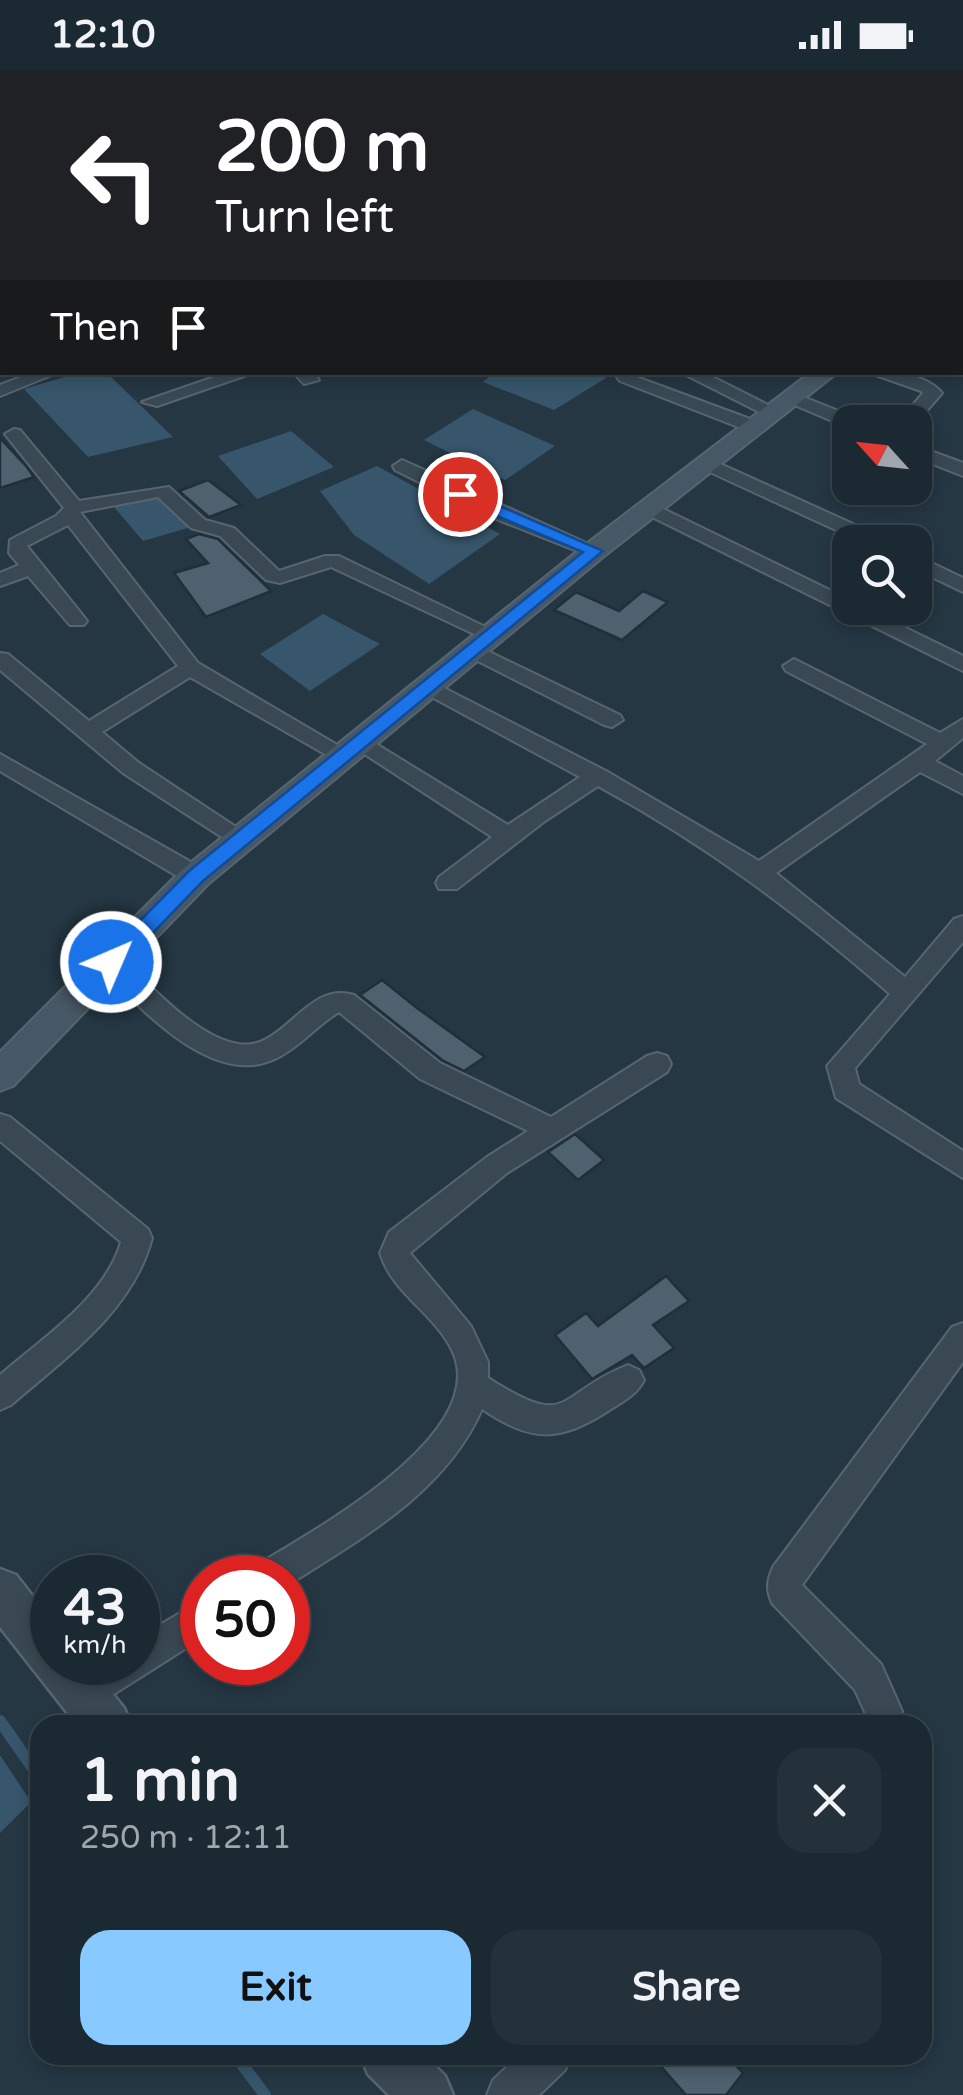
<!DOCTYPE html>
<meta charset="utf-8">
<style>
body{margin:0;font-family:"Varela Round",sans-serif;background:#24313a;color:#f1f3f6;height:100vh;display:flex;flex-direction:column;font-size:38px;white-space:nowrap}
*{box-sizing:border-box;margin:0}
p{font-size:32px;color:#a0a6ac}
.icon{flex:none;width:55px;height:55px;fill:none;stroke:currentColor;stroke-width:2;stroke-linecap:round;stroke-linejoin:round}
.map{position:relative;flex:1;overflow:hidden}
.details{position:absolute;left:30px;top:1645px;width:902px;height:350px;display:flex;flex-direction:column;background:#1b2932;border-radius:30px;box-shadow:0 5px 15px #0003,0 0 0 2px #39454d}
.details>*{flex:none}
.top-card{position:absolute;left:0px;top:0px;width:965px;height:305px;box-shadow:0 5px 15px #0003,0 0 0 2px #39454d;background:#202124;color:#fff;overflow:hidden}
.needle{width:65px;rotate:297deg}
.tools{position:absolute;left:832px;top:335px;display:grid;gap:20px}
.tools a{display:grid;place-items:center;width:100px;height:100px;border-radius:20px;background:#1b2932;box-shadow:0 5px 15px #0003,0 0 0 2px #39454d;font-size:50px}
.speed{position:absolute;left:30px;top:1485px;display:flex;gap:20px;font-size:50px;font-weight:700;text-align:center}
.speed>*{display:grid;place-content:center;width:130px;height:130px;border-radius:50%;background:#1b2932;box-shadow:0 5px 15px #0003,0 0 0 2px #39454d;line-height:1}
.speed small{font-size:25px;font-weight:400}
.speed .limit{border:15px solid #d22;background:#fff;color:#111}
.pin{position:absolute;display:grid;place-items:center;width:85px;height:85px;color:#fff;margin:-42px;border:5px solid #fff;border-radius:50%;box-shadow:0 2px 10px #0007}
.me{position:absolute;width:110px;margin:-55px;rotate:45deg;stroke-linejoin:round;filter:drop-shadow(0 0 8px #0008)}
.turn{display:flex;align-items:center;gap:35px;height:210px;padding:0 50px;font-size:45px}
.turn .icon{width:130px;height:130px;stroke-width:2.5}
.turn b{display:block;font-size:70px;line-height:85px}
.then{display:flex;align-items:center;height:95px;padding:0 50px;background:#0003;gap:20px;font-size:38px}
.round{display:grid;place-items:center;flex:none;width:105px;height:105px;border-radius:30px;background:#24313a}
.summary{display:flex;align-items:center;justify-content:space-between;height:170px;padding:0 50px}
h1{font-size:60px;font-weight:800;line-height:75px}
.cta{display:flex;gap:20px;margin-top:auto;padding:20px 50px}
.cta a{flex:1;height:115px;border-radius:30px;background:#88caff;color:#111;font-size:40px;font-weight:800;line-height:115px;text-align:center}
.cta a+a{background:#24313a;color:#f1f3f6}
.status{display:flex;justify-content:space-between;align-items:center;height:70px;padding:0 50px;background:#1b2932;direction:ltr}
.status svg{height:28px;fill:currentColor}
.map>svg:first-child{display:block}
</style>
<div class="status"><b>12:10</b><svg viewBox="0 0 49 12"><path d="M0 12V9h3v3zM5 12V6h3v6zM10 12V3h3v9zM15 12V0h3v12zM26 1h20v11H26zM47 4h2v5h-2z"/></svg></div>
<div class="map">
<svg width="963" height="2025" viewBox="0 0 963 2025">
<rect width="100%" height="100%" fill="#243743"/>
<!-- water -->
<g fill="#37566b">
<path d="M81,302L107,303L173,367L88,387L24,319Z"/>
<path d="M493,303V302L614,303L554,340L483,312Z"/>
<path d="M473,339L555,376L505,410L424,370Z"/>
<path d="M291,361L334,397L257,429L218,386Z"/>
<path d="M377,396L500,464L429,514L354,465L320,421Z"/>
<path d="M163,425L191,457L143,471L114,437Z"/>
<path d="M323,544L380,574L310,621L260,584Z"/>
<path d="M0,1685L31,1732L0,1763Z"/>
</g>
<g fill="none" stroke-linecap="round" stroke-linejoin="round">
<!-- stream -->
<g stroke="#37566b" stroke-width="12">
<path d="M0,1651L40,1708"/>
<path d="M235,1985L265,2025"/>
</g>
</g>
<!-- building -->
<g fill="#4d616e" stroke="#202f3a" stroke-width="2.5">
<path d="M0,368L26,396L34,407L0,418Z"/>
<path d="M208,410L241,435L209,447L179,421Z"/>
<path d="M199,464L218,469L271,521L206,547L174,503L208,493L186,469Z"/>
<path d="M643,521L668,532L622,570L554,540L576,522L619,541Z"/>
<path d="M382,910L417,938L485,987L464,1001L442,990L360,925Z"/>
<path d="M575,1064L604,1090L578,1110L548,1082Z"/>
<path d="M666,1206L689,1231L653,1255L674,1278L644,1298L632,1285L592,1309L555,1265L586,1243L598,1256Z"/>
<path d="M651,1985H726L743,2003L726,2025H686Z"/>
</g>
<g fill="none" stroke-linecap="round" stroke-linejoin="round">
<defs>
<g id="minor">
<path d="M166,0H182L183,2H167Z"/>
<path d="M377,0H392L393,2H378Z"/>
<path d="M521,0H535L536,2H522Z"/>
<path d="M708,0H724L725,2H709Z"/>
<path d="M953,0H963V5L962,2Z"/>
<path d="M2,30V38L0,39V31Z"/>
<path d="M962,58H963L962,67Z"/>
<rect x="0" y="94" width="2" height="8"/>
<rect x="962" y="103" width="1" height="8"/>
<rect x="0" y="139" width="2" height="10"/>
<path d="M0,215L2,216V227L0,226Z"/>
<rect x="962" y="228" width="1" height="10"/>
<path d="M34,302H59L0,326V315Z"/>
<path d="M229,302H256L157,336L142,332Z"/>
<path d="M293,302H312L319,310L304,314Z"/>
<path d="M623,302L758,352L761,356L758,360H746L620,311L617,307Z"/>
<path d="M680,302H703L780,341L765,345Z"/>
<path d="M867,302C892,302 925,303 942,323L923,345H911L908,341L923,323L921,321Z"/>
<path d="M791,322L856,348L859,352H850V357L844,356L785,331L782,327Z"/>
<path d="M14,359L20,360L79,431L169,417L205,450L234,458L279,501L325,486H339L504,566L501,570H487L331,497L280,513L266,510L220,466L191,458L158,427L80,442L198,593L356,686L353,691H337L190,607L102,662L139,693L254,769L242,777L234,775L123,703L0,600V583L8,584L89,651L178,596L68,455L27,476L84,547L87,551L84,555H70L28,506L0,516V503L19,495L9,483L10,470L56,446L64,438L5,364Z"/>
<path d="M915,375L963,393V406L915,387Z"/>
<path d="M705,387L884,468L887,472H862L699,397V389Z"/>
<path d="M402,390L604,481L601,485H587L481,443L395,400L393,396Z"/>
<path d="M649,432L850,530V538H865L963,586V601L642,442V434Z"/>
<path d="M915,485L963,508V522L915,499Z"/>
<path d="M475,575L620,645L623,650L612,657L604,655L468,586L464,581L468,576Z"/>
<path d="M794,589L940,663L963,649V668L935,691L963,706V724L920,702L776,803L905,907L954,849L963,846V872L855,998L859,1014L963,1081V1108L836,1028L827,996L890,924C796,842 708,776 598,716L545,751L457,819H439L436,813L439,807L492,767L349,674L360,667L368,669L508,755L580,707L417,619L420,614H436L606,701L759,791L927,674L786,601L783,596Z"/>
<path d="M0,684L205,800L208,806L205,812H187L0,701Z"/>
<path d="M111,883L120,885C148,914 196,967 238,974C284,982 306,910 354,925L440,993L551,1047L647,986L657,983L667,986L671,994L667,1002L507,1103L410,1183L471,1256L488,1292V1308C573,1362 554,1324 628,1295L639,1300L644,1310C637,1325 622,1332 608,1341C558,1373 531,1372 482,1339C446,1422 361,1469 288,1515V1508H250L255,1496C311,1462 493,1364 452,1280C434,1243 392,1223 380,1183L389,1162L487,1087L528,1061L420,1009L339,942C317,955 300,977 277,988C214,1020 141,939 102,899L98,892L102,885Z"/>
<path d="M0,1044L10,1047L148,1159L152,1168C133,1241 65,1288 11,1335L0,1340V1305C41,1269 105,1228 121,1172L0,1071Z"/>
<path d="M963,1253V1292L802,1515L881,1594L902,1641L898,1655H862L865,1642L855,1620L772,1533C766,1519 767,1511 773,1497L952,1257Z"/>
<path d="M202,1530V1568L95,1636L82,1641L69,1636L64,1623C77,1592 108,1592 138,1592V1568Z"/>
<path d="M520,1985H571L565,2000L539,2025H487L493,2010Z"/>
</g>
<g id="tertiary">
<path d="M0,1499L16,1505L52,1551V1592H87L124,1638L131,1655H77L0,1557Z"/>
<path d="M360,1985H424L445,2006L453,2025H389L368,2004Z"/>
</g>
<g id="secondary">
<path d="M963,208V221H962V208Z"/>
<path d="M811,302H838L603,487L208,814L13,1016L0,1021V982L184,798L585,475Z"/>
</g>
</defs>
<!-- minor casing -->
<use href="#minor" stroke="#576570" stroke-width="4"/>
<!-- tertiary casing -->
<use href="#tertiary" stroke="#576570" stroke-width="5"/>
<!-- secondary casing -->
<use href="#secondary" stroke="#576570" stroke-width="4"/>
<!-- minor -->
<use href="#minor" fill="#394853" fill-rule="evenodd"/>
<!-- tertiary -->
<use href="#tertiary" fill="#394853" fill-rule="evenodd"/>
<!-- secondary -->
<use href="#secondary" fill="#465866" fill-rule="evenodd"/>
</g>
<!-- route -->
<path fill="#1a73e8" stroke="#114b97" stroke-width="2.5" d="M454,421H465L603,481L203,811L119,898H104L101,892L104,887L189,801L583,482L454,428Z"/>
</svg>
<div class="tools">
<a><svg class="needle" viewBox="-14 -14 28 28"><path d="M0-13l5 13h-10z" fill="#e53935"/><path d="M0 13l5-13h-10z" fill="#a0a6ac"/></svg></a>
<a><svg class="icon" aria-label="search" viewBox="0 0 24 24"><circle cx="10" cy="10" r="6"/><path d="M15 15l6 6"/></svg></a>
</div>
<div class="speed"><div>43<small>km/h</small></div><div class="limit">50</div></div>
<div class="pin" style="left:460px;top:424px;background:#d93025"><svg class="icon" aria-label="arrive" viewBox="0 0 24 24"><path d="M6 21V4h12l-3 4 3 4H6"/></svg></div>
<svg class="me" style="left:111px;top:892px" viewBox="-20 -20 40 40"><circle r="17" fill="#1a73e8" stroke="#fff" stroke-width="3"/><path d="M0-11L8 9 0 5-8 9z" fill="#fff"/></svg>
<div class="top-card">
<div class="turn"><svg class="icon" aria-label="left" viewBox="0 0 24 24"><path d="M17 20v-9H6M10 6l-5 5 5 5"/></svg><div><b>200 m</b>Turn left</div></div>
<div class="then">Then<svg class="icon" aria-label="arrive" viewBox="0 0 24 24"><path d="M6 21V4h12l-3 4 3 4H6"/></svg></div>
</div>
<section class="details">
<div class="summary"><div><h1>1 min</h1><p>250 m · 12:11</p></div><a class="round"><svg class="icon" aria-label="close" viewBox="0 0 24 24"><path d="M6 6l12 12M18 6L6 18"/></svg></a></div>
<div class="cta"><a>Exit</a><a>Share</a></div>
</section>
</div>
